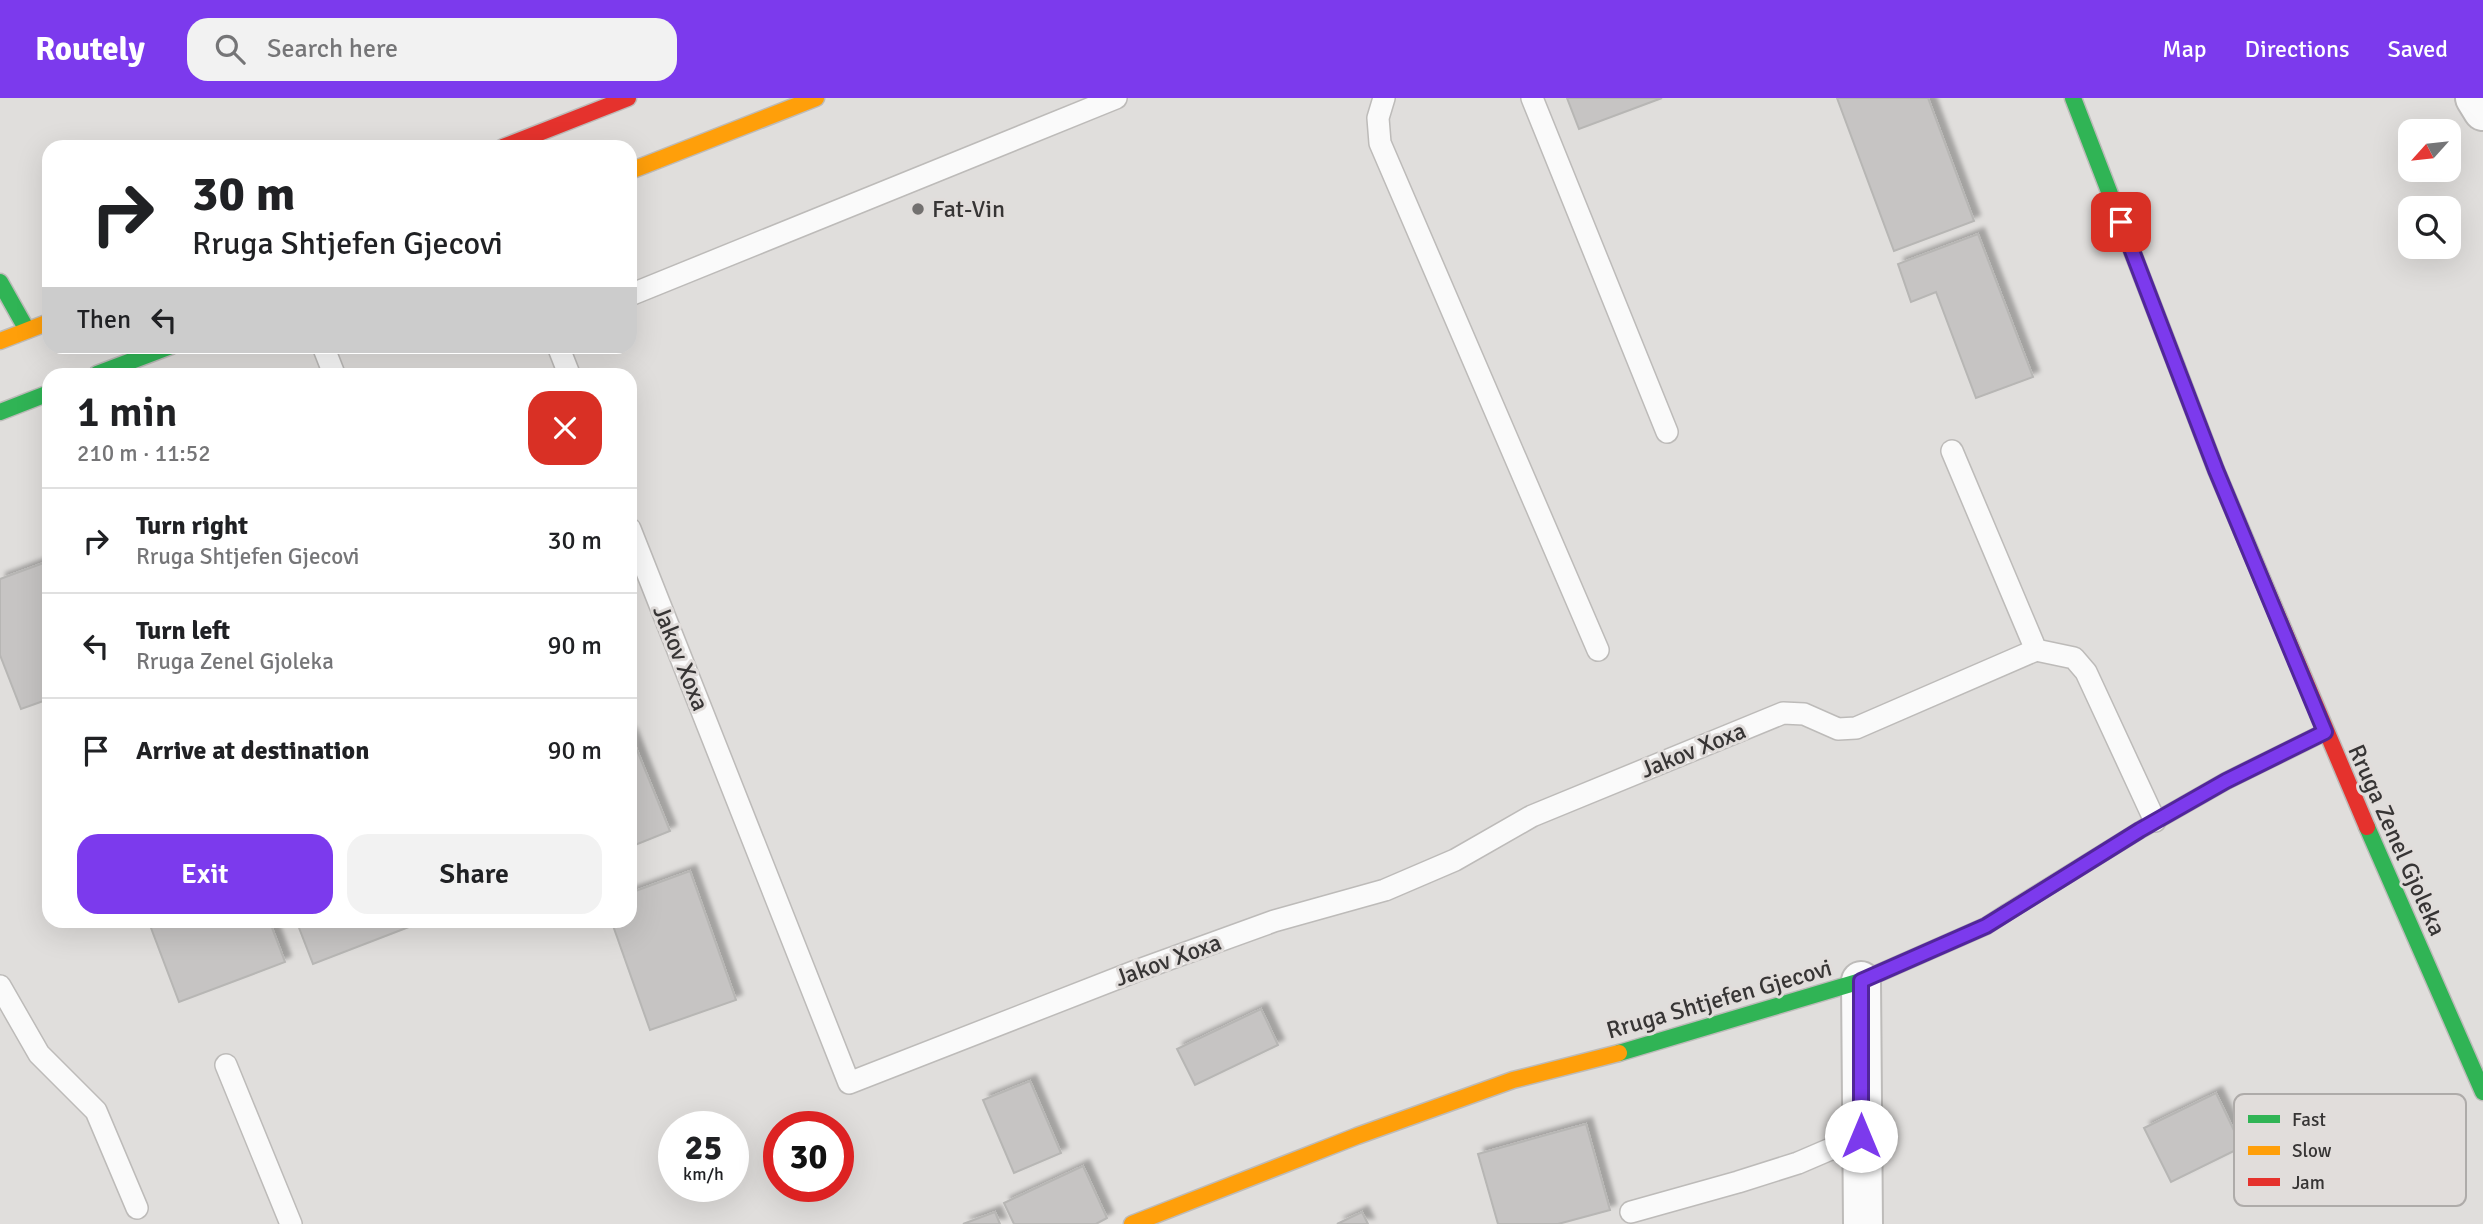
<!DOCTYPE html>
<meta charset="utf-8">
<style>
body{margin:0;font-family:Signika,sans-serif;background:#f2f2f2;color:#202124;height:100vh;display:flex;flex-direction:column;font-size:26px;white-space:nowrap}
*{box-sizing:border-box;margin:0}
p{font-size:23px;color:#757577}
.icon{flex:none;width:38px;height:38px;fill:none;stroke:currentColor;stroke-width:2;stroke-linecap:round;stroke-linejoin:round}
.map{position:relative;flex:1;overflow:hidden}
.drawer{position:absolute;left:42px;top:270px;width:595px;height:560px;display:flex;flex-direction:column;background:#fff;border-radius:21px;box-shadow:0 7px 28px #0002}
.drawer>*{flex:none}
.guide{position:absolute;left:42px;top:42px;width:595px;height:214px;border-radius:21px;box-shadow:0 7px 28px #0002;background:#fff;color:#202124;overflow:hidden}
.needle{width:46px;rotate:243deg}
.controls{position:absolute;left:2398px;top:21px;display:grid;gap:14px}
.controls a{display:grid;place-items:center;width:63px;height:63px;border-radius:14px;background:#fff;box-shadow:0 7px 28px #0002;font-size:35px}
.speed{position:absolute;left:658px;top:1013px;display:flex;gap:14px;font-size:35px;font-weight:700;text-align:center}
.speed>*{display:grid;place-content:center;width:91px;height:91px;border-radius:50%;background:#fff;box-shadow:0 7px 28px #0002;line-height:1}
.speed small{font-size:18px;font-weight:400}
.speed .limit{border:10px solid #d22;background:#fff;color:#111}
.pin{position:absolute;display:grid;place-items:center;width:60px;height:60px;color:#fff;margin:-30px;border-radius:14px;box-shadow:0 4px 10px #0006}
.me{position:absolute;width:77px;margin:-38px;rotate:0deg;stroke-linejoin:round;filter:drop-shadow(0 0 5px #0008)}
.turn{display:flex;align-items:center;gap:24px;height:147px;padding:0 35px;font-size:32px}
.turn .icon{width:91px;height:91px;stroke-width:2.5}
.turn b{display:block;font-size:49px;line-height:60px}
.then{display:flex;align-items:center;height:66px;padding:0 35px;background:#0003;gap:14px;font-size:26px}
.round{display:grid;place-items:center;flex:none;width:74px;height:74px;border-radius:21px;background:#f2f2f2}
.overview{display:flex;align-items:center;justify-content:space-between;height:119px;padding:0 35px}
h1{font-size:42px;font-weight:600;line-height:52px}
.primary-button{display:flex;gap:14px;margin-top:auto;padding:14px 35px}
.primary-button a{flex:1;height:80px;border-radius:21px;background:#7c3aed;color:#fff;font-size:28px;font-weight:600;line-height:80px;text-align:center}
.primary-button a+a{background:#f2f2f2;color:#202124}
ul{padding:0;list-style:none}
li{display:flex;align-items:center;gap:21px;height:105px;padding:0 35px;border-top:2px solid #e0e0e0}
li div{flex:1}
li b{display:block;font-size:26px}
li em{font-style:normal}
header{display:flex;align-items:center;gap:42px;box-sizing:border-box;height:98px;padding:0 35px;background:#7c3aed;color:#fff}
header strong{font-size:33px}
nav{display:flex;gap:38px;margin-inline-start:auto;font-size:24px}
.search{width:490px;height:63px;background:#f2f2f2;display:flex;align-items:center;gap:18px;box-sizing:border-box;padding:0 24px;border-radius:21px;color:#757577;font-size:26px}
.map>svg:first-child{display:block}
</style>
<header>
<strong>Routely</strong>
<div class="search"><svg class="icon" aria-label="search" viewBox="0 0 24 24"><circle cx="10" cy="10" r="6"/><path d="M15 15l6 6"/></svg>Search here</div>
<nav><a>Map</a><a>Directions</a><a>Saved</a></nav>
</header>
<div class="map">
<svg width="2483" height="1126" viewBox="0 0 2483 1126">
<defs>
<filter id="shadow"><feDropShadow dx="6" dy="-6" stdDeviation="2" flood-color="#0004"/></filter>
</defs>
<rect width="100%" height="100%" fill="#e0dedc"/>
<!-- building -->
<g fill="#c6c4c3" stroke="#b7b6b4" stroke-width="2" filter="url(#shadow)">
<path d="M1567,0H1662L1579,31Z"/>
<path d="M1837,0H1928L1974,123L1894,153Z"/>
<path d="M1978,136L2033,279L1976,300L1936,194L1911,204L1898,166Z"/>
<path d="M49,463V601L21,611L0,557V481Z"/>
<path d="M630,635L670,733L630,749Z"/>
<path d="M690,773L736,902L650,932L611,822H630V795Z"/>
<path d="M148,822H269L285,864L179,904Z"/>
<path d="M296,822H427L313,866Z"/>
<path d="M1261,911L1278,947L1195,987L1177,951Z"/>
<path d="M1030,983L1061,1055L1014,1075L983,1002Z"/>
<path d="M2216,995L2242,1049L2171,1084L2144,1030Z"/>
<path d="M1586,1026L1610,1112L1558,1126H1498L1478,1056Z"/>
<path d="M1083,1068L1107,1120L1096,1126H1014L1004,1105Z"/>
<path d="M995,1114L1000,1126H963Z"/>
<path d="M1362,1114L1368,1126H1337Z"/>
</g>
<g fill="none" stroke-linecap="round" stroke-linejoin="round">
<defs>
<g id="lane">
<path d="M1384,0L1378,20L1380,45L1598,552"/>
<path d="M1532,0L1667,334"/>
<path d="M630,197L1116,0"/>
<path d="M323,248L334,276"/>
<path d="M558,248L569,276"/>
<path d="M1952,353L2036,552L2074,560L2086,574L2155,723"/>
<path d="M630,431L849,985L1136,873L1274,823L1385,792L1455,762L1532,718L1783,615L1804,616L1838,631L1856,630L2036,552"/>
<path d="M0,888L39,956L96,1013L137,1110"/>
<path d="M226,967L291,1126"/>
<path d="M1631,1114L1738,1084L1798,1065L1861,1038"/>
</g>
<g id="street">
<path d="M2475,0L2483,13"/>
<path d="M1861,883L1863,1126"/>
</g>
<g id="fast">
<path d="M2073,0L2176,267"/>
<path d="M0,184L27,232"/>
<path d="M97,276L171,248"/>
<path d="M0,314L49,295"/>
<path d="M2367,729L2483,994"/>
<path d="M1619,955L1861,883L1986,828L2006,815"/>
</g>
<g id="slow">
<path d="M630,73L816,0"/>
<path d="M0,243L49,224"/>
<path d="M1132,1126L1357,1038L1513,982L1619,955"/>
</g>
<g id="jam">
<path d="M503,49L628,0"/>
<path d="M2176,267L2216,372L2367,729"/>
<path d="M2006,815L2140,732L2226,683L2325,634"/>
</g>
</defs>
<!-- lane casing -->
<use href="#lane" stroke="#bdbbb9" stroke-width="24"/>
<!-- street casing -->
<use href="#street" stroke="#bdbbb9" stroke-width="42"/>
<!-- fast casing -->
<use href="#fast" stroke="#bdbbb9" stroke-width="19"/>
<!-- slow casing -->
<use href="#slow" stroke="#bdbbb9" stroke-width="19"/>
<!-- jam casing -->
<use href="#jam" stroke="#bdbbb9" stroke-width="19"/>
<!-- lane -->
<use href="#lane" stroke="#fafafa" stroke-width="21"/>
<!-- street -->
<use href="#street" stroke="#fafafa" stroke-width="38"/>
<!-- fast -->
<use href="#fast" stroke="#30b455" stroke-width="16"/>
<!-- slow -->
<use href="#slow" stroke="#ff9f0a" stroke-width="16"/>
<!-- jam -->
<use href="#jam" stroke="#e5322d" stroke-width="16"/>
</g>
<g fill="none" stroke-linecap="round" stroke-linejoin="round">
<defs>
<path id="route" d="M1861,1038V883L1986,828L2140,732L2226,683L2325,634L2216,372L2121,124"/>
</defs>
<!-- route casing -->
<use href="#route" stroke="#51269a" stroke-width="18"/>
<!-- route -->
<use href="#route" stroke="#7c3aed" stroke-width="12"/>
</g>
<!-- markers -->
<circle fill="#72706f" stroke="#e1dddb" stroke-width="2.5" cx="918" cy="111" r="7"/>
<g text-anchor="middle" stroke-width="6" stroke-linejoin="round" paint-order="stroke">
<!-- poi labels -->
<g font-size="24" fill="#373535" stroke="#e1dddb" text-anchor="start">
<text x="932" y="119">Fat-Vin</text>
</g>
<!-- street labels -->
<g font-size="24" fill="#373535" stroke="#e1dddb">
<text transform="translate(681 560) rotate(68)" y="8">Jakov Xoxa</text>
<text transform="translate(1693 652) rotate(-22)" y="8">Jakov Xoxa</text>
<text transform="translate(2397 742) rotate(66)" y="8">Rruga Zenel Gjoleka</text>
<text transform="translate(1168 862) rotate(-20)" y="8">Jakov Xoxa</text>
<text transform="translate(1719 901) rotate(-16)" y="8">Rruga Shtjefen Gjecovi</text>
</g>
</g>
<!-- legend -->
<rect x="2234" y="996" width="232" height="112" rx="10" fill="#e1dddb" stroke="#aeaba9" stroke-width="2"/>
<rect x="2248" y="1017" width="32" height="8" fill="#30b455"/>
<rect x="2248" y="1048" width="32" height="9" fill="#ff9f0a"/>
<rect x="2248" y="1080" width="32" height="8" fill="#e5322d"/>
<g font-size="19" fill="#373535">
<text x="2292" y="1028">Fast</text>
<text x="2292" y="1059">Slow</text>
<text x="2292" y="1091">Jam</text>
</g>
</svg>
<div class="controls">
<a><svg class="needle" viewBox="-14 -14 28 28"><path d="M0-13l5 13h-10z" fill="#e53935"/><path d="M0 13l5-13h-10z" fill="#757577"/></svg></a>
<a><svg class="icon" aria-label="search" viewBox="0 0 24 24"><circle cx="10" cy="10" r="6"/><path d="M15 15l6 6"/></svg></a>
</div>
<div class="speed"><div>25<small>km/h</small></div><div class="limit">30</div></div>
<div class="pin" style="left:2121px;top:124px;background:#d93025"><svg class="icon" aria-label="arrive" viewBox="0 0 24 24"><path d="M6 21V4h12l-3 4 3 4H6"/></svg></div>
<svg class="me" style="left:1861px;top:1038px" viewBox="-20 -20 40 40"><circle r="19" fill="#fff"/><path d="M0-13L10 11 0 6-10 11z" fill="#7c3aed"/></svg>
<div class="guide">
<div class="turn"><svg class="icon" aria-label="right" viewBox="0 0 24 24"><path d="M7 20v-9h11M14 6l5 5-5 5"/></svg><div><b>30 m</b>Rruga Shtjefen Gjecovi</div></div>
<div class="then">Then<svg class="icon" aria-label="left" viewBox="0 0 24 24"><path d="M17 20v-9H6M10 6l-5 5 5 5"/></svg></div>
</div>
<section class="drawer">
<div class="overview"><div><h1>1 min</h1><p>210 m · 11:52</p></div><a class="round" style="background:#d93025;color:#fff"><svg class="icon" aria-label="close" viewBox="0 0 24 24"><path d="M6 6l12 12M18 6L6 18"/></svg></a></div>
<ul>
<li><svg class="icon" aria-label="right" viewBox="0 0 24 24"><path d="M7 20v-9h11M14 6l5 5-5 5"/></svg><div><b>Turn right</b><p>Rruga Shtjefen Gjecovi</p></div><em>30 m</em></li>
<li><svg class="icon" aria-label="left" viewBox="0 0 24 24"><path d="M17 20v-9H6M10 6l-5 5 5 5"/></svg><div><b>Turn left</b><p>Rruga Zenel Gjoleka</p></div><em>90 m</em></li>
<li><svg class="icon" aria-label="arrive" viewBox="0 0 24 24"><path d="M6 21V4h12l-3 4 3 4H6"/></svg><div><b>Arrive at destination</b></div><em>90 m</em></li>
</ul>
<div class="primary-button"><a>Exit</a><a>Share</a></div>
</section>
</div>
